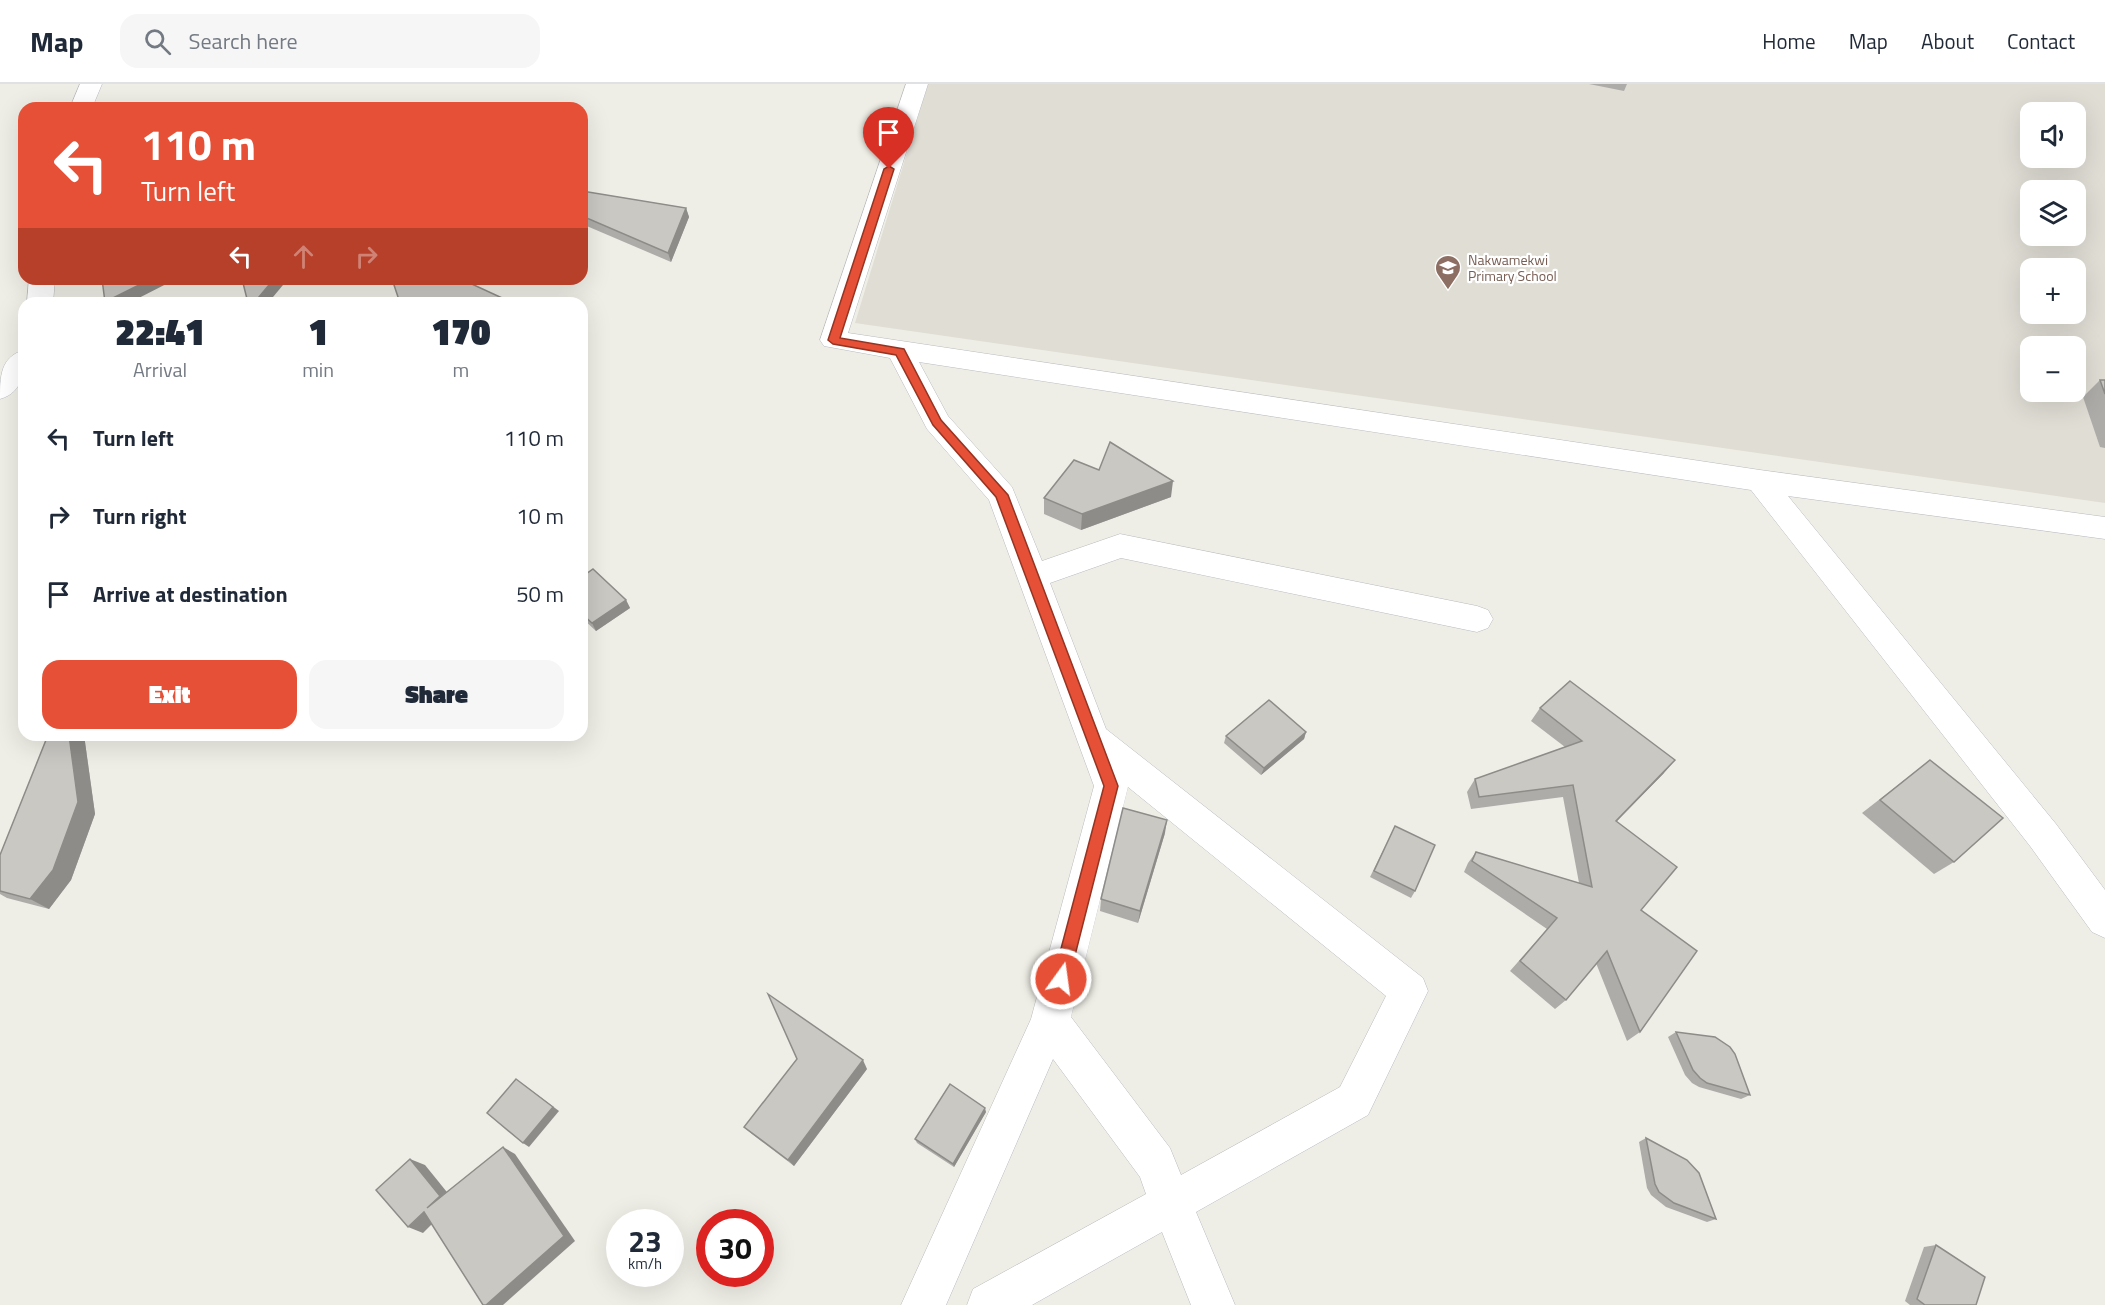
<!DOCTYPE html>
<meta charset="utf-8">
<style>
body{margin:0;font-family:"Titillium Web",sans-serif;background:#f6f6f7;color:#1f2937;height:100vh;display:flex;flex-direction:column;font-size:22px;white-space:nowrap}
*{box-sizing:border-box;margin:0}
p{font-size:20px;color:#747a83}
.icon{flex:none;width:33px;height:33px;fill:none;stroke:currentColor;stroke-width:2;stroke-linecap:round;stroke-linejoin:round}
.map{position:relative;flex:1;overflow:hidden}
.panel{position:absolute;left:18px;top:213px;width:570px;height:444px;display:flex;flex-direction:column;background:#fff;border-radius:18px;box-shadow:0 6px 24px #0002}
.panel>*{flex:none}
.hud{position:absolute;left:18px;top:18px;width:570px;height:183px;border-radius:18px;box-shadow:0 6px 24px #0002;background:#e55036;color:#fff;overflow:hidden}
.buttons{position:absolute;left:2020px;top:18px;display:grid;gap:12px}
.buttons a{display:grid;place-items:center;width:66px;height:66px;border-radius:12px;background:#fff;box-shadow:0 6px 24px #0002;font-size:30px}
.speed{position:absolute;left:606px;top:1125px;display:flex;gap:12px;font-size:30px;font-weight:700;text-align:center}
.speed>*{display:grid;place-content:center;width:78px;height:78px;border-radius:50%;background:#fff;box-shadow:0 6px 24px #0002;line-height:1}
.speed small{font-size:15px;font-weight:400}
.speed .limit{border:9px solid #d22;background:#fff;color:#111}
.pin{position:absolute;display:grid;place-items:center;width:51px;height:51px;color:#fff;margin:-62px -26px;border-radius:50% 50% 50% 0;rotate:-45deg;box-shadow:0 0 6px #0007}
.pin .icon{rotate:45deg}
.me{position:absolute;width:66px;margin:-33px;rotate:14deg;stroke-linejoin:round;filter:drop-shadow(0 0 4px #0008)}
.turn{display:flex;align-items:center;gap:21px;height:126px;padding:0 24px;font-size:27px}
.turn .icon{width:78px;height:78px;stroke-width:2.5}
.turn b{display:block;font-size:42px;line-height:51px}
.lanes{display:flex;align-items:center;height:57px;padding:0 24px;background:#0003;justify-content:center;gap:30px;direction:ltr}
.lanes .off{opacity:.35}
.eta{display:flex;justify-content:space-evenly;align-items:center;height:102px;text-align:center}
.eta b{font-size:36px;font-weight:800;line-height:42px}
.button{display:flex;gap:12px;margin-top:auto;padding:12px 24px}
.button a{flex:1;height:69px;border-radius:18px;background:#e55036;color:#fff;font-size:24px;font-weight:800;line-height:69px;text-align:center}
.button a+a{background:#f6f6f7;color:#1f2937}
ul{padding:0;list-style:none}
li{display:flex;align-items:center;gap:18px;height:78px;padding:0 24px}
li div{flex:1}
li b{display:block;font-size:22px}
li em{font-style:normal}
header{display:flex;align-items:center;gap:36px;box-sizing:border-box;height:84px;padding:0 30px;background:#fff;border-bottom:2px solid #e0e1e3}
header strong{font-size:28px}
nav{display:flex;gap:33px;margin-inline-start:auto;font-size:21px}
.search{width:420px;height:54px;background:#f6f6f7;display:flex;align-items:center;gap:15px;box-sizing:border-box;padding:0 21px;border-radius:18px;color:#747a83;font-size:22px}
.map>svg:first-child{display:block}
</style>
<header>
<strong>Map</strong>
<div class="search"><svg class="icon" aria-label="search" viewBox="0 0 24 24"><circle cx="10" cy="10" r="6"/><path d="M15 15l6 6"/></svg>Search here</div>
<nav><a>Home</a><a>Map</a><a>About</a><a>Contact</a></nav>
</header>
<div class="map">
<svg width="2105" height="1221" viewBox="0 0 2105 1221">
<rect width="100%" height="100%" fill="#efeee6"/>
<!-- education -->
<path fill="#dfddd4" fill-rule="evenodd" d="M928,0H2105V419L855,239ZM2031,28H2076V74H2031ZM2031,106H2076V152H2031ZM2031,184H2076V230H2031ZM2031,262H2076V308H2031Z"/>
<g fill="none" stroke-linecap="round" stroke-linejoin="round">
<defs>
<g id="minor">
<path d="M80,0H102L92,24H70Z"/>
<path d="M906,0H928L848,249L1760,386L2105,433V455L1788,412L2056,740L2105,806V854L2092,848L2030,762L1751,406L919,278L948,332L1012,403L1042,477L1120,450L1477,522L1488,526L1493,535L1488,544L1477,548L1121,474L1050,499L1106,645L1423,894L1428,907L1368,1031L1196,1128L1235,1221H1191L1162,1148L1032,1221H967L973,1205L1146,1110L1140,1093L1053,975L946,1221H901L1031,935L1094,702L989,416L927,345L890,274L824,262L820,256ZM1128,703L1386,912L1340,1003L1181,1091L1170,1064L1071,933Z"/>
<path d="M29,195H55L53,219H27Z"/>
<path d="M24,266C24,287 24,308 0,315C0,293 0,273 24,266Z"/>
</g>
</defs>
<!-- minor casing -->
<use href="#minor" stroke="#b8babf" stroke-width="1"/>
<!-- minor -->
<use href="#minor" fill="#fff" fill-rule="evenodd"/>
</g>
<!-- wall -->
<g fill="#aeaca8">
<path d="M1589,0H1627L1624,7Z"/>
<path d="M582,107L686,124L689,133L671,178L582,140Z"/>
<path d="M2100,296H2105V364L2100,363L2083,313Z"/>
<path d="M1099,386L1171,413L1081,446L1044,430V414Z"/>
<path d="M582,493L626,516L630,524L596,547L582,534Z"/>
<path d="M1540,624L1664,689L1616,738L1641,826L1640,948L1627,957L1596,879L1566,916L1555,925L1510,887L1547,845L1464,788L1468,779L1476,768L1579,799L1563,713L1471,725L1467,708L1475,695L1565,663L1531,637Z"/>
<path d="M1306,648L1304,655L1261,691L1224,659L1226,652Z"/>
<path d="M48,651H84L95,730L71,796L49,825L7,814L0,810V771Z"/>
<path d="M1930,676L1954,778L1934,790L1862,729Z"/>
<path d="M1395,742L1415,807L1411,814L1370,793Z"/>
<path d="M1165,749L1138,839L1100,827L1101,815Z"/>
<path d="M1676,948L1750,1011L1741,1015L1699,1003L1692,999L1685,991L1668,953Z"/>
<path d="M867,985L794,1082L752,1050L744,1043Z"/>
<path d="M986,1028L954,1083L917,1059L915,1055Z"/>
<path d="M1646,1054L1716,1135L1707,1138L1666,1123L1651,1111L1647,1104L1639,1058Z"/>
<path d="M1936,1161L1976,1221H1910L1905,1217L1924,1163Z"/>
</g>
<!-- shaded-wall -->
<g fill="#8d8c88">
<path d="M686,124L689,133L671,178L668,169Z"/>
<path d="M151,195H176L129,219H106L105,218Z"/>
<path d="M274,195H288L268,219H254Z"/>
<path d="M1173,397L1171,413L1081,446L1082,430Z"/>
<path d="M626,516L630,524L596,547L592,539Z"/>
<path d="M1306,648L1304,655L1261,691L1264,684Z"/>
<path d="M69,651H84L95,730L71,796L49,825L30,815Z"/>
<path d="M1675,676L1664,689L1605,749L1616,737Z"/>
<path d="M1167,736L1165,749L1138,839L1140,827Z"/>
<path d="M863,976L867,985L794,1082L788,1076Z"/>
<path d="M523,1000L559,1027L529,1063L523,1059Z"/>
<path d="M985,1024L986,1028L954,1083L953,1080Z"/>
<path d="M503,1063L515,1070L575,1157L503,1221H486Z"/>
<path d="M410,1075L425,1081L455,1118L427,1124Z"/>
<path d="M424,1128L438,1134L423,1149L408,1143Z"/>
</g>
<!-- building -->
<g fill="#cac8c3" stroke="#8d8c88" stroke-width="1.5">
<path d="M582,107L686,124L668,169L582,132Z"/>
<path d="M102,195H151L105,218Z"/>
<path d="M242,195H274L254,219H248Z"/>
<path d="M392,195H461L513,219H400Z"/>
<path d="M2100,296H2105V310Z"/>
<path d="M1110,358L1173,397L1082,430L1044,414L1074,376L1099,386Z"/>
<path d="M593,485L626,516L592,539L582,530V493Z"/>
<path d="M1570,597L1675,676L1616,737L1677,783L1641,826L1697,867L1640,948L1607,867L1566,916L1520,877L1557,834L1472,777L1476,768L1592,803L1573,701L1479,713L1475,695L1582,657L1540,624Z"/>
<path d="M1269,616L1306,648L1264,684L1226,652Z"/>
<path d="M48,651H69L78,718L53,786L30,815L0,807V771Z"/>
<path d="M1930,676L2003,734L1954,778L1880,716Z"/>
<path d="M1123,724L1167,736L1140,827L1101,815Z"/>
<path d="M1395,742L1435,761L1415,807L1374,787Z"/>
<path d="M768,910L863,976L788,1076L744,1043L797,975Z"/>
<path d="M1676,948L1715,953L1730,963L1735,970L1750,1011L1707,999L1700,994L1693,986Z"/>
<path d="M516,995L553,1023L523,1059L487,1029Z"/>
<path d="M950,1000L985,1024L953,1080L915,1055Z"/>
<path d="M1646,1054L1687,1076L1699,1089L1716,1135L1674,1119L1659,1108L1655,1100Z"/>
<path d="M503,1063L564,1152L486,1221H483L424,1128L408,1143L376,1106L410,1075L440,1112L427,1124Z"/>
<path d="M1936,1161L1985,1193L1976,1221H1925L1917,1215Z"/>
</g>
<!-- route -->
<path fill="#e55036" stroke="#953423" stroke-width="1.5" d="M889,82L894,85L840,254L904,265L941,336L1008,411L1118,702L1069,895L1067,900L1061,902L1056,900L1053,895L1104,702L996,413L933,341L896,271L833,260L828,256L884,85Z"/>
<!-- icons -->
<defs>
<symbol id="school-pin" viewBox="-11 -11 22 30"><path d="M0 17L-7.5 6A9.5 9.5 0 1 1 7.5 6Z" fill="#8d6e63" stroke="#fff"/><path d="M0-5L7-2L0 1L-7-2ZM-4 1L0 2.5L4 1V4Q0 6-4 4Z" fill="#fff"/></symbol>
</defs>
<g fill-rule="evenodd">
<use href="#school-pin" x="1433" y="169" width="30" height="40"/>
</g>
<g text-anchor="middle" stroke-width="4.5" stroke-linejoin="round" paint-order="stroke">
<!-- far-education labels -->
<g font-size="14" fill="#785e54" stroke="#fff" text-anchor="start">
<text x="1468" y="181">Nakwamekwi<tspan x="1468" dy="16">Primary School</tspan></text>
</g>
</g>
</svg>
<div class="buttons">
<a><svg class="icon" aria-label="sound" viewBox="0 0 24 24"><path d="M4 9h4l5-4v14l-5-4H4zM17 9q2 3 0 6"/></svg></a>
<a><svg class="icon" aria-label="layers" viewBox="0 0 24 24"><path d="M12 4l9 5-9 5-9-5zM3 14l9 5 9-5"/></svg></a>
<a>+</a>
<a>−</a>
</div>
<div class="speed"><div>23<small>km/h</small></div><div class="limit">30</div></div>
<div class="pin" style="left:889px;top:85px;background:#d93025"><svg class="icon" aria-label="arrive" viewBox="0 0 24 24"><path d="M6 21V4h12l-3 4 3 4H6"/></svg></div>
<svg class="me" style="left:1061px;top:895px" viewBox="-20 -20 40 40"><circle r="17" fill="#e55036" stroke="#fff" stroke-width="3"/><path d="M0-11L8 9 0 5-8 9z" fill="#fff"/></svg>
<div class="hud">
<div class="turn"><svg class="icon" aria-label="left" viewBox="0 0 24 24"><path d="M17 20v-9H6M10 6l-5 5 5 5"/></svg><div><b>110 m</b>Turn left</div></div>
<div class="lanes"><svg class="icon" aria-label="left" viewBox="0 0 24 24"><path d="M17 20v-9H6M10 6l-5 5 5 5"/></svg><svg class="icon off" aria-label="ahead" viewBox="0 0 24 24"><path d="M12 20V5M6 11l6-6 6 6"/></svg><svg class="icon off" aria-label="right" viewBox="0 0 24 24"><path d="M7 20v-9h11M14 6l5 5-5 5"/></svg></div>
</div>
<section class="panel">
<div class="eta">
<div><b>22:41</b><p>Arrival</p></div>
<div><b>1</b><p>min</p></div>
<div><b>170</b><p>m</p></div>
</div>
<ul>
<li><svg class="icon" aria-label="left" viewBox="0 0 24 24"><path d="M17 20v-9H6M10 6l-5 5 5 5"/></svg><div><b>Turn left</b></div><em>110 m</em></li>
<li><svg class="icon" aria-label="right" viewBox="0 0 24 24"><path d="M7 20v-9h11M14 6l5 5-5 5"/></svg><div><b>Turn right</b></div><em>10 m</em></li>
<li><svg class="icon" aria-label="arrive" viewBox="0 0 24 24"><path d="M6 21V4h12l-3 4 3 4H6"/></svg><div><b>Arrive at destination</b></div><em>50 m</em></li>
</ul>
<div class="button"><a>Exit</a><a>Share</a></div>
</section>
</div>
